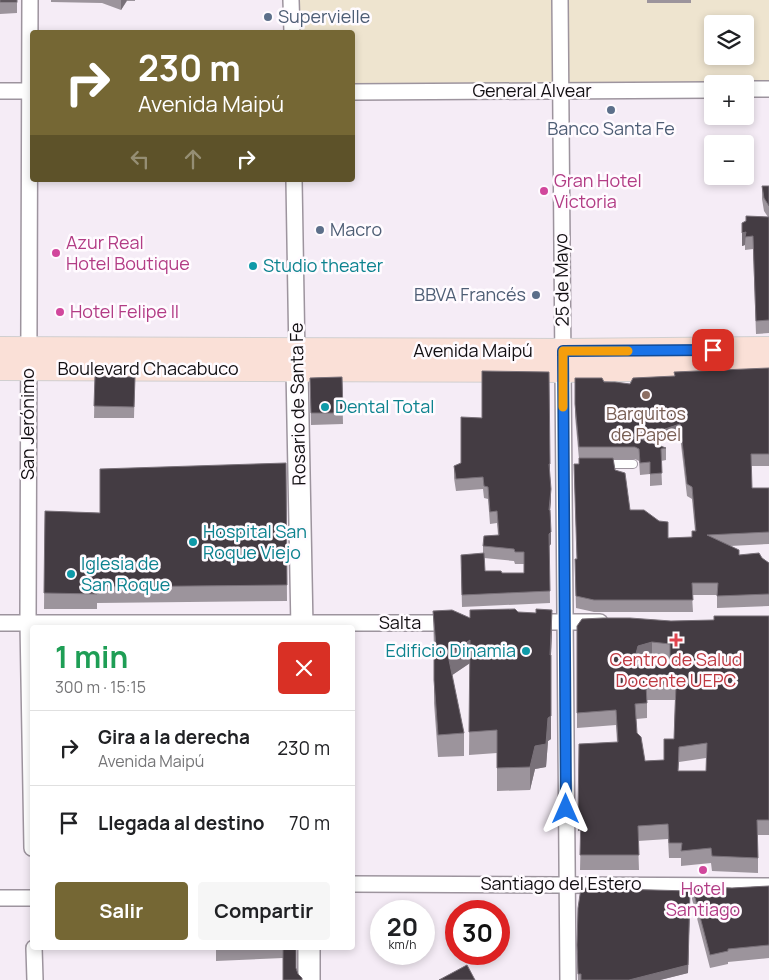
<!DOCTYPE html>
<html lang="es">
<meta charset="utf-8">
<style>
body{margin:0;font-family:Manrope,sans-serif;background:#f6f6f6;color:#202124;height:100vh;display:flex;flex-direction:column;font-size:19px;white-space:nowrap}
*{box-sizing:border-box;margin:0}
p{font-size:16px;color:#757577}
.icon{flex:none;width:28px;height:28px;fill:none;stroke:currentColor;stroke-width:2;stroke-linecap:round;stroke-linejoin:round}
.map{position:relative;flex:1;overflow:hidden}
.details{position:absolute;left:30px;top:625px;width:325px;height:325px;display:flex;flex-direction:column;background:#fff;border-radius:5px;box-shadow:0 2px 8px #0003}
.details>*{flex:none}
.guide{position:absolute;left:30px;top:30px;width:325px;height:152px;border-radius:5px;box-shadow:0 2px 8px #0003;background:#756734;color:#fff;overflow:hidden}
.tools{position:absolute;left:704px;top:15px;display:grid;gap:10px}
.tools a{display:grid;place-items:center;width:50px;height:50px;border-radius:5px;background:#fff;box-shadow:0 2px 8px #0003;font-size:25px}
.speed{position:absolute;left:370px;top:900px;display:flex;gap:10px;font-size:25px;font-weight:700;text-align:center}
.speed>*{display:grid;place-content:center;width:65px;height:65px;border-radius:50%;background:#fff;box-shadow:0 2px 8px #0003;line-height:1}
.speed small{font-size:12px;font-weight:400}
.speed .limit{border:8px solid #d22;background:#fff;color:#111}
.pin{position:absolute;display:grid;place-items:center;width:42px;height:42px;color:#fff;margin:-21px;border-radius:10px;box-shadow:0 2px 8px #0006}
.me{position:absolute;width:55px;margin:-28px;rotate:0deg;stroke-linejoin:round;filter:drop-shadow(0 0 4px #0008)}
.turn{display:flex;align-items:center;gap:18px;height:105px;padding:0 25px;font-size:22px}
.turn .icon{width:65px;height:65px;stroke-width:2.5}
.turn b{display:block;font-size:35px;line-height:42px}
.lanes{display:flex;align-items:center;height:48px;padding:0 25px;background:#0003;justify-content:center;gap:25px;direction:ltr}
.lanes .off{opacity:.35}
.round{display:grid;place-items:center;flex:none;width:52px;height:52px;border-radius:5px;background:#f6f6f6}
.overview{display:flex;align-items:center;justify-content:space-between;height:85px;padding:0 25px}
h1{font-size:30px;font-weight:700;line-height:38px;color:#1e9e55}
.primary-button{display:flex;gap:10px;margin-top:auto;padding:10px 25px}
.primary-button a{flex:1;height:58px;border-radius:5px;background:#756734;color:#fff;font-size:20px;font-weight:700;line-height:58px;text-align:center}
.primary-button a+a{background:#f6f6f6;color:#202124}
ul{padding:0;list-style:none}
li{display:flex;align-items:center;gap:15px;height:75px;padding:0 25px;border-top:1px solid #e0e0e0}
li div{flex:1}
li b{display:block;font-size:19px}
li em{font-style:normal}
.map>svg:first-child{display:block}
</style>
<div class="map">
<svg width="769" height="980" viewBox="0 0 769 980">
<rect width="100%" height="100%" fill="#f5ecf6"/>
<!-- commercial -->
<path fill="#eee4cf" fill-rule="evenodd" d="M291,0H769V89L745,84H712L353,92L352,32H292ZM712,24H745V56H712Z"/>
<g fill="none" stroke-linecap="round" stroke-linejoin="round">
<defs>
<path id="lane" d="M605,464H633"/>
<g id="street">
<path d="M30,0L28,623L32,848"/>
<path d="M291,0L292,32"/>
<path d="M560,0L568,980"/>
<path d="M745,89H769"/>
<path d="M0,91H32"/>
<path d="M352,92L712,90"/>
<path d="M294,180L297,358"/>
<path d="M533,622H600"/>
<path d="M0,623H453"/>
<path d="M352,884L769,886"/>
<path d="M0,898H32"/>
<path d="M34,948L35,980"/>
</g>
<g id="secondary">
<path d="M297,369L302,628"/>
<path d="M309,948V980"/>
</g>
<g id="primary">
<path d="M0,349L563,351L769,349"/>
<path d="M0,368L562,370L769,367"/>
</g>
</defs>
<!-- lane casing -->
<use href="#lane" stroke="#9d949e" stroke-width="10"/>
<!-- street casing -->
<use href="#street" stroke="#9d949e" stroke-width="18"/>
<!-- secondary casing -->
<use href="#secondary" stroke="#9d949e" stroke-width="24"/>
<!-- primary casing -->
<use href="#primary" stroke="#d0cfd0" stroke-width="26"/>
<!-- lane -->
<use href="#lane" stroke="#fff" stroke-width="8"/>
<!-- street -->
<use href="#street" stroke="#fff" stroke-width="15"/>
<!-- secondary -->
<use href="#secondary" stroke="#fff" stroke-width="21"/>
<!-- primary -->
<use href="#primary" stroke="#fae0d7" stroke-width="24"/>
</g>
<!-- wall -->
<g fill="#9c949c" fill-rule="evenodd">
<path d="M0,0H17V13L0,14Z"/>
<path d="M51,0H135V1H127L121,10L102,3L51,2Z"/>
<rect x="647" y="0" width="44" height="3"/>
<path d="M762,186H769V333L756,334L753,249L745,250V245L742,246L746,221V216L768,217L764,211L762,199Z"/>
<path d="M769,368V466H751L752,488H769V544L730,546L739,555L762,558L769,563V606L717,608V595H692L693,612H594L576,608L575,571L577,559L574,464H579V459L575,416V378L630,384ZM680,436L687,496L692,499L695,531L692,537L668,538L630,510L615,470L613,459H635L639,461L640,475L650,474V486L662,485L661,461L666,460V448L655,444Z"/>
<path d="M95,376L135,377L134,418H94Z"/>
<path d="M342,377L343,424L311,425L310,378Z"/>
<path d="M286,463L287,601L97,603V609H44L45,511L100,513Z"/>
<path d="M454,466L550,476L551,501L550,510L551,544L549,546L550,603L462,607L461,567L483,553V546L498,535L497,523L490,524L488,499L484,498L483,489L456,491L454,478ZM484,558L514,561L515,564H524V573H502L485,571Z"/>
<path d="M433,611L470,618L552,632L551,655V739L548,741L546,767L535,769L530,790L497,791V753L469,755L470,663L452,675L464,733V756L438,757L434,703V651Z"/>
<path d="M769,616V835H758V873L712,871L711,863L681,866V858H669L668,839L638,841L639,870H580L581,830L578,831L617,742L616,725L577,728V626L714,620ZM652,657L670,659V664L637,665L638,661ZM647,700H675L674,739L664,760L645,761L637,733L636,719L647,718ZM706,758V771H678L679,762Z"/>
<path d="M692,886L732,888L769,886V958L728,962V964L710,968L692,899Z"/>
<path d="M690,899L688,973L660,980H578L577,953Z"/>
<path d="M216,948H297L283,958L216,961Z"/>
</g>
<!-- shaded-wall -->
<g fill="#797179">
<path d="M121,0H127L121,10Z"/>
<path d="M746,232L745,245L742,246V233Z"/>
<path d="M680,424V436L639,449L638,438Z"/>
<rect x="549" y="464" width="1" height="12"/>
<path d="M551,489V501L549,522V510Z"/>
<path d="M551,532V544L549,546V534Z"/>
<path d="M552,610V632L550,678V655Z"/>
<path d="M470,640V663L448,678V655Z"/>
<path d="M652,642V657L638,661L633,680V665L638,646Z"/>
<path d="M551,655V739L548,741L546,767L535,769L530,790V767Z"/>
<path d="M581,815V830L578,831V816Z"/>
<path d="M690,899L688,973L660,980H629Z"/>
</g>
<!-- building -->
<g fill="#443c43" stroke="#797179" fill-rule="evenodd">
<rect x="0" y="0" width="17" height="2"/>
<path d="M762,186H769V206L764,198Z"/>
<path d="M746,216L769,217V320L756,321L753,236L745,237L746,232L742,233V223L746,221Z"/>
<path d="M769,368V454H751L752,488H769V532L707,535L739,550V555L759,553L762,558L769,563V594L717,596L718,583H692L693,600H594L576,596L575,559H577L574,464H579V458H613L615,470L625,473L630,510H644L659,521L668,522V538L692,537V531H696L692,487L687,484L680,424L638,438L666,448L661,449L662,473L650,474V462L640,463L639,449L635,447H579L575,404V378H602L604,382H615L630,384L633,378L675,376L674,372Z"/>
<path d="M482,371L549,372L550,464H549L551,489L549,510H550L551,532L549,534L550,591L462,595L461,555L484,553L485,571H501L502,573H524V552H515L514,549L483,546L484,536L499,535L497,511L490,512L488,487L484,486L483,477L456,479L454,466L461,463V417L482,418Z"/>
<path d="M95,376L135,377L134,407L94,406Z"/>
<path d="M342,377L343,413H311L310,378Z"/>
<path d="M286,463L287,585L97,587V594L44,593L45,511L100,513V469Z"/>
<path d="M515,609L518,612L536,613V609L552,610L550,655H551V716L548,718L546,744L535,746L530,767L497,768V730L469,732L470,640L448,655L464,733L438,735L434,680V654L436,646L433,611L452,610L470,618V610Z"/>
<path d="M714,616H769V820H757L758,858L712,856L711,848L681,851L682,843H669L668,824L638,826L639,855H580L581,815L578,816L579,744L618,742L616,710L577,713V626L582,619L603,618H630L671,621L714,620ZM652,642L670,644V664L633,665L638,646ZM646,685H676L674,739H664V760L645,761L641,737L637,733L635,704L647,703ZM707,743L706,771H678L679,747Z"/>
<path d="M692,886L732,888L769,886V945L728,949V951L710,955Z"/>
<path d="M581,888L690,891L688,965L629,980H581V974H578L577,945L578,908Z"/>
<path d="M216,948H260L216,949Z"/>
<path d="M283,948H296V968L298,974L302,978V980H283Z"/>
<path d="M467,965L475,980H439Z"/>
</g>
<g fill="none" stroke-linecap="round" stroke-linejoin="round">
<defs>
<path id="route" d="M566,809L563,351L713,350"/>
</defs>
<!-- route casing -->
<use href="#route" stroke="#114b97" stroke-width="12"/>
<!-- route -->
<use href="#route" stroke="#1a73e8" stroke-width="9"/>
<!-- slow -->
<path stroke="#f59e0b" stroke-width="9" d="M563,407V351H628"/>
</g>
<!-- markers -->
<g fill="#5c6f8a" stroke="#fffbff" stroke-width="2">
<circle cx="268" cy="17" r="5"/>
<circle cx="611" cy="110" r="5"/>
<circle cx="320" cy="230" r="5"/>
<circle cx="536" cy="295" r="5"/>
</g>
<g fill="#d1479c" stroke="#fffbff" stroke-width="2">
<circle cx="544" cy="191" r="5"/>
<circle cx="56" cy="253" r="5"/>
<circle cx="60" cy="312" r="5"/>
<circle cx="703" cy="870" r="5"/>
</g>
<g fill="#0f9aa8" stroke="#fffbff" stroke-width="2">
<circle cx="253" cy="266" r="5"/>
<circle cx="325" cy="407" r="5"/>
<circle cx="193" cy="542" r="5"/>
<circle cx="71" cy="574" r="5"/>
<circle cx="526" cy="651" r="5"/>
</g>
<circle fill="#8d6e63" stroke="#fffbff" stroke-width="2" cx="646" cy="395" r="5"/>
<path fill="#e0444e" stroke="#fffbff" stroke-width="2" d="M673.5 632.5h5v5h5v5h-5v5h-5v-5h-5v-5h5z"/>
<g text-anchor="middle" stroke-width="5" stroke-linejoin="round" paint-order="stroke">
<!-- service labels -->
<g font-size="18" fill="#4e5e75" stroke="#fffbff" text-anchor="start">
<text x="278" y="23">Supervielle</text>
<text x="611" y="135" text-anchor="middle">Banco Santa Fe</text>
<text x="330" y="236">Macro</text>
<text x="526" y="301" text-anchor="end">BBVA Francés</text>
</g>
<!-- street labels -->
<g font-size="18" fill="#120f12" stroke="#fffbff">
<text x="532" y="97">General Alvear</text>
<text transform="translate(562 280) rotate(-91)" y="6">25 de Mayo</text>
<text x="473" y="357">Avenida Maipú</text>
<text x="148" y="375">Boulevard Chacabuco</text>
<text transform="translate(298 404) rotate(-91)" y="6">Rosario de Santa Fe</text>
<text transform="translate(28 424) rotate(-90)" y="6">San Jerónimo</text>
<text x="400" y="629">Salta</text>
<text x="561" y="890">Santiago del Estero</text>
</g>
<!-- hotel labels -->
<g font-size="18" fill="#b23c85" stroke="#fffbff" text-anchor="start">
<text x="554" y="187">Gran Hotel<tspan x="554" dy="21">Victoria</tspan></text>
<text x="66" y="249">Azur Real<tspan x="66" dy="21">Hotel Boutique</tspan></text>
<text x="70" y="318">Hotel Felipe II</text>
<text x="703" y="895" text-anchor="middle">Hotel<tspan x="703" dy="21">Santiago</tspan></text>
</g>
<!-- culture labels -->
<g font-size="18" fill="#0d838f" stroke="#fffbff" text-anchor="start">
<text x="263" y="272">Studio theater</text>
<text x="335" y="413">Dental Total</text>
<text x="203" y="538">Hospital San<tspan x="203" dy="21">Roque Viejo</tspan></text>
<text x="81" y="570">Iglesia de<tspan x="81" dy="21">San Roque</tspan></text>
<text x="516" y="657" text-anchor="end">Edificio Dinamia</text>
</g>
<!-- education labels -->
<g font-size="18" fill="#785e54" stroke="#fffbff">
<text x="646" y="420">Barquitos<tspan x="646" dy="21">de Papel</tspan></text>
</g>
<!-- health labels -->
<g font-size="18" fill="#be3a42" stroke="#fffbff">
<text x="676" y="666">Centro de Salud<tspan x="676" dy="21">Docente UEPC</tspan></text>
</g>
</g>
</svg>
<div class="tools">
<a><svg class="icon" aria-label="layers" viewBox="0 0 24 24"><path d="M12 4l9 5-9 5-9-5zM3 14l9 5 9-5"/></svg></a>
<a>+</a>
<a>−</a>
</div>
<div class="speed"><div>20<small>km/h</small></div><div class="limit">30</div></div>
<div class="pin" style="left:713px;top:350px;background:#d93025"><svg class="icon" aria-label="arrive" viewBox="0 0 24 24"><path d="M6 21V4h12l-3 4 3 4H6"/></svg></div>
<svg class="me" style="left:566px;top:809px" viewBox="-20 -20 40 40"><path d="M0-17L14 15 0 8-14 15z" fill="#1a73e8" stroke="#fff" stroke-width="4"/></svg>
<div class="guide">
<div class="turn"><svg class="icon" aria-label="right" viewBox="0 0 24 24"><path d="M7 20v-9h11M14 6l5 5-5 5"/></svg><div><b>230 m</b>Avenida Maipú</div></div>
<div class="lanes"><svg class="icon off" aria-label="left" viewBox="0 0 24 24"><path d="M17 20v-9H6M10 6l-5 5 5 5"/></svg><svg class="icon off" aria-label="ahead" viewBox="0 0 24 24"><path d="M12 20V5M6 11l6-6 6 6"/></svg><svg class="icon" aria-label="right" viewBox="0 0 24 24"><path d="M7 20v-9h11M14 6l5 5-5 5"/></svg></div>
</div>
<section class="details">
<div class="overview"><div><h1>1 min</h1><p>300 m · 15:15</p></div><a class="round" style="background:#d93025;color:#fff"><svg class="icon" aria-label="close" viewBox="0 0 24 24"><path d="M6 6l12 12M18 6L6 18"/></svg></a></div>
<ul>
<li><svg class="icon" aria-label="right" viewBox="0 0 24 24"><path d="M7 20v-9h11M14 6l5 5-5 5"/></svg><div><b>Gira a la derecha</b><p>Avenida Maipú</p></div><em>230 m</em></li>
<li><svg class="icon" aria-label="arrive" viewBox="0 0 24 24"><path d="M6 21V4h12l-3 4 3 4H6"/></svg><div><b>Llegada al destino</b></div><em>70 m</em></li>
</ul>
<div class="primary-button"><a>Salir</a><a>Compartir</a></div>
</section>
</div>
